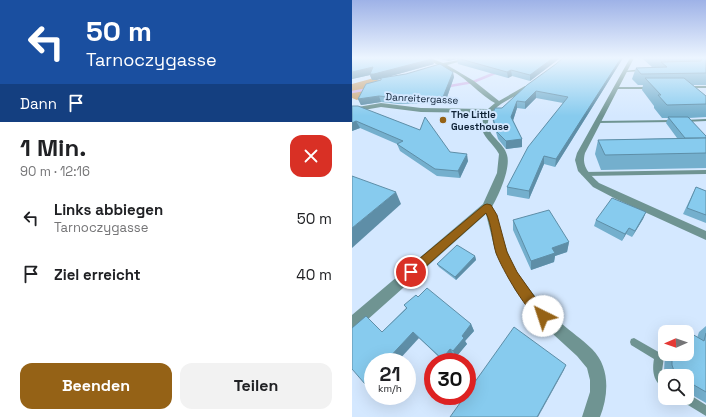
<!DOCTYPE html>
<html lang="de">
<meta charset="utf-8">
<style>
body{margin:0;font-family:"Space Grotesk",sans-serif;background:#f2f2f2;color:#202124;height:100vh;display:flex;flex-direction:column;font-size:15px;white-space:nowrap}
*{box-sizing:border-box;margin:0}
p{font-size:13px;color:#757577}
.icon{flex:none;width:22px;height:22px;fill:none;stroke:currentColor;stroke-width:2;stroke-linecap:round;stroke-linejoin:round}
.map{position:relative;flex:1;overflow:hidden}
.panel{display:flex;flex-direction:column;background:#fff;width:352px}
.panel>*{flex:none}
.top-card{background:#1a4fa0;color:#fff;overflow:hidden}
.needle{width:26px;rotate:268deg}
.fabs{position:absolute;left:306px;top:325px;display:grid;gap:8px}
.fabs a{display:grid;place-items:center;width:36px;height:36px;border-radius:8px;background:#fff;box-shadow:0 4px 16px #0002;font-size:20px}
.speed{position:absolute;left:12px;top:353px;display:flex;gap:8px;font-size:20px;font-weight:700;text-align:center}
.speed>*{display:grid;place-content:center;width:52px;height:52px;border-radius:50%;background:#fff;box-shadow:0 4px 16px #0002;line-height:1}
.speed small{font-size:10px;font-weight:400}
.speed .limit{border:6px solid #d22;background:#fff;color:#111}
.pin{position:absolute;display:grid;place-items:center;width:34px;height:34px;color:#fff;margin:-17px;border:2px solid #fff;border-radius:50%;box-shadow:0 1px 4px #0007}
.me{position:absolute;width:44px;margin:-22px;rotate:319deg;stroke-linejoin:round;filter:drop-shadow(0 0 3px #0008)}
.turn{display:flex;align-items:center;gap:14px;height:84px;padding:0 20px;font-size:18px}
.turn .icon{width:52px;height:52px;stroke-width:2.5}
.turn b{display:block;font-size:28px;line-height:34px}
.then{display:flex;align-items:center;height:38px;padding:0 20px;background:#0003;gap:8px;font-size:15px}
.round{display:grid;place-items:center;flex:none;width:42px;height:42px;border-radius:12px;background:#f2f2f2}
.headline{display:flex;align-items:center;justify-content:space-between;height:68px;padding:0 20px}
h1{font-size:24px;font-weight:800;line-height:30px}
.cta{display:flex;gap:8px;margin-top:auto;padding:8px 20px}
.cta a{flex:1;height:46px;border-radius:12px;background:#956216;color:#fff;font-size:16px;font-weight:800;line-height:46px;text-align:center}
.cta a+a{background:#f2f2f2;color:#202124}
ul{padding:0;list-style:none}
li{display:flex;align-items:center;gap:12px;height:56px;padding:0 20px}
li div{flex:1}
li b{display:block;font-size:15px}
li em{font-style:normal}
main{display:flex;flex:1;min-height:0}
.map>svg:first-child{display:block}
</style>
<main>
<section class="panel">
<div class="top-card">
<div class="turn"><svg class="icon" aria-label="left" viewBox="0 0 24 24"><path d="M17 20v-9H6M10 6l-5 5 5 5"/></svg><div><b>50 m</b>Tarnoczygasse</div></div>
<div class="then">Dann<svg class="icon" aria-label="arrive" viewBox="0 0 24 24"><path d="M6 21V4h12l-3 4 3 4H6"/></svg></div>
</div>
<div class="headline"><div><h1>1 Min.</h1><p>90 m · 12:16</p></div><a class="round" style="background:#d93025;color:#fff"><svg class="icon" aria-label="close" viewBox="0 0 24 24"><path d="M6 6l12 12M18 6L6 18"/></svg></a></div>
<ul>
<li><svg class="icon" aria-label="left" viewBox="0 0 24 24"><path d="M17 20v-9H6M10 6l-5 5 5 5"/></svg><div><b>Links abbiegen</b><p>Tarnoczygasse</p></div><em>50 m</em></li>
<li><svg class="icon" aria-label="arrive" viewBox="0 0 24 24"><path d="M6 21V4h12l-3 4 3 4H6"/></svg><div><b>Ziel erreicht</b></div><em>40 m</em></li>
</ul>
<div class="cta"><a>Beenden</a><a>Teilen</a></div>
</section>
<div class="map">
<svg width="354" height="417" viewBox="0 0 354 417">
<rect width="100%" height="100%" fill="#d4e8ff"/>
<!-- forest -->
<path fill="#c99e6a" d="M22,78L30,83L5,100L0,98V84Z"/>
<g fill="none" stroke-linecap="round" stroke-linejoin="round">
<!-- stream -->
<g stroke="#cfaee6" stroke-width="2.5">
<path d="M92,87L121,82L148,71"/>
<path d="M0,92L17,89"/>
</g>
<!-- service -->
<g fill="#6f9492" fill-rule="evenodd">
<path d="M290,69L291,71L274,72L272,71Z"/>
<rect x="335" y="86" width="19" height="2"/>
<path d="M263,87H298L300,88L298,89H264L262,88Z"/>
<path d="M354,119V121L332,122L330,121L332,120Z"/>
<path d="M321,120H322V122L245,123L243,122L245,121Z"/>
<path d="M354,170V174L232,176L229,174L232,172Z"/>
<path d="M282,338L310,354L312,357L310,371L313,377V388C301,383 300,370 302,359L279,345L278,342L279,339Z"/>
<path d="M335,393L354,405V416L331,402L330,398H335Z"/>
</g>
<!-- minor -->
<g fill="#6f9492" fill-rule="evenodd">
<path d="M73,58H78L91,63L117,58V59L95,65L122,81L147,101L173,86L178,87C167,96 151,100 142,110C124,132 151,139 155,155C159,168 147,195 140,207C147,219 148,232 153,244C156,255 161,265 167,275C179,292 193,309 209,323C219,332 230,339 240,349C258,367 257,394 248,417H230L238,392V380L235,368L225,356L190,324L163,290L144,254L134,214L5,329L0,331V315L131,204L145,173L147,154C139,139 122,134 134,113L69,112L29,107L0,112V108L29,103L69,108L136,109L143,103C124,93 108,68 85,67L86,65Z"/>
<path d="M278,58H282L233,153C229,167 238,174 247,183L354,231V240L264,199L241,187L226,171L223,160L225,153Z"/>
</g>
</g>
<!-- wall -->
<g fill="#74afcd">
<path d="M0,58L82,64L35,77H102L93,103L46,104L29,102L9,105L6,99L29,80V79L20,80L18,75L0,79Z"/>
<path d="M85,58H208L178,81L160,76L156,78L106,64L105,59L96,61Z"/>
<path d="M271,58L203,167L192,164L177,199L155,195V187L211,103L184,98L173,109L165,108L161,120L170,139V147L154,149L146,139L141,122L140,115L150,108L204,64Z"/>
<path d="M290,58H354V85H341L354,96V117L337,118L354,153V168L249,170L243,154L246,140L325,138L314,123L316,118H310L302,108V106L290,90L291,85H286L280,79L284,68L300,67Z"/>
<path d="M0,106L116,161L108,178L85,176L48,151L45,144L8,128L0,131Z"/>
<path d="M344,187L354,191V223L331,214L341,193Z"/>
<path d="M294,212L291,219L280,237L274,234L270,241L242,226L244,220Z"/>
<path d="M161,220L217,242L215,252L203,256L202,262L179,270L161,230Z"/>
<path d="M123,256L124,260L104,280L87,267L85,264Z"/>
<path d="M66,297L119,324L122,331L113,341L115,344L104,357L102,355L96,362H92L67,338L21,362V388L13,384L30,332L54,308L52,305Z"/>
<path d="M354,326V403L335,392V376H313L312,371L313,354H335V332H323L328,327L345,338L347,332Z"/>
</g>
<!-- shaded-wall -->
<g fill="#5e8ea7">
<path d="M95,58H114H105V59L96,61Z"/>
<path d="M201,58H208L178,81V75Z"/>
<path d="M269,58H271L203,167L204,159Z"/>
<path d="M80,59L82,64L25,80H20L18,75L0,79V72L21,67Z"/>
<path d="M159,70L160,76L156,78L155,72Z"/>
<path d="M101,72L102,77L93,103L91,97Z"/>
<path d="M184,91V98L173,109V102Z"/>
<path d="M27,96L29,102L9,105L6,99Z"/>
<path d="M165,101V108L160,124L159,117Z"/>
<path d="M4,121L8,128L0,131V123Z"/>
<path d="M170,139V147L154,149V141Z"/>
<path d="M115,154L116,161L108,178L106,171Z"/>
<path d="M192,156V164L177,199V191Z"/>
<path d="M44,192L49,204L0,248V228Z"/>
<path d="M294,212L291,219L280,237L283,231Z"/>
<path d="M277,228L274,234L270,241L273,234Z"/>
<path d="M217,242L215,252L203,256L202,262L179,270V261L200,248Z"/>
<path d="M123,256L124,260L104,280L103,277Z"/>
<path d="M119,324L122,331L113,341L115,344L104,357L101,351L110,336Z"/>
<path d="M61,332L67,338L45,362H33Z"/>
<path d="M98,349L102,355L96,362H92L90,359Z"/>
<path d="M214,365L212,370L186,417H185Z"/>
<path d="M21,375V388L13,384Z"/>
</g>
<!-- building -->
<g fill="#87cbee" stroke="#5e8ea7">
<path d="M0,58H79L80,59L22,74H18L21,67L0,72Z"/>
<path d="M105,58H201L178,75L159,70L155,72Z"/>
<path d="M211,58H269L204,159L192,156L177,191L155,187L176,147L216,97L184,91L173,102L165,101L159,117L170,139L154,141L145,132L140,115L143,108H150L175,85L204,64Z"/>
<path d="M350,58H354V73L289,74L284,68L315,67L309,62L349,61Z"/>
<path d="M88,64L101,72L91,97L44,98L27,96L6,99L14,84L29,80V78L54,74Z"/>
<path d="M293,78H332L354,96V104L315,105L306,95H309Z"/>
<path d="M0,106H6L68,130L73,117L98,152L115,154L106,171L83,169L45,144L51,141L4,121L0,123Z"/>
<path d="M316,117H336L354,136V138H333Z"/>
<path d="M354,138V153L253,155L246,140Z"/>
<path d="M0,176L44,192L0,228Z"/>
<path d="M344,187L354,191V215L335,208Z"/>
<path d="M260,198L294,212L283,231L277,228L273,234L244,220Z"/>
<path d="M197,210L217,242L200,248L203,253L179,261L161,220Z"/>
<path d="M105,245L123,256L103,277L85,264Z"/>
<path d="M75,288L119,324L110,336L112,338L101,351L98,349L90,359L61,332L33,362H21V375L13,384L0,369V328L14,316L30,332L55,308L52,305L64,295L66,297Z"/>
<path d="M162,327L214,365L185,417H98L113,396H115V393Z"/>
<path d="M328,327L352,341L354,333V392L335,381V376H327L323,374L320,365V354H335V332H326Z"/>
</g>
<!-- sky -->
<linearGradient id="sky" x2="0" y2="1"><stop stop-color="#9eb2e7"/><stop offset="0.5" stop-color="#ecf5ff"/><stop offset="1" stop-color="#ecf5ff" stop-opacity="0"/></linearGradient>
<rect width="354" height="116" fill="url(#sky)"/>
<!-- route -->
<path fill="#956216" stroke="#61400e" d="M135,204L139,205L145,215L155,252L165,272L182,296L196,311L198,316L196,320L191,322C176,315 150,269 144,253C140,240 140,225 134,213L63,276L59,277L55,276L54,272L55,269L132,205Z"/>
<!-- markers -->
<circle fill="#956216" stroke="#d4e8ff" stroke-width="1.5" cx="91" cy="120" r="4"/>
<g text-anchor="middle" stroke-width="4" stroke-linejoin="round" paint-order="stroke">
<!-- far-street labels -->
<g font-size="10" fill="#0f2236" stroke="#d4e8ff">
<text transform="translate(70 98) rotate(3)" y="4">Danreitergasse</text>
</g>
<!-- far-poi labels -->
<g font-size="10" font-weight="bold" fill="#0f2236" stroke="#d4e8ff" text-anchor="start">
<text x="99" y="118">The Little<tspan x="99" dy="12">Guesthouse</tspan></text>
</g>
</g>
</svg>
<div class="fabs">
<a><svg class="needle" viewBox="-14 -14 28 28"><path d="M0-13l5 13h-10z" fill="#e53935"/><path d="M0 13l5-13h-10z" fill="#757577"/></svg></a>
<a><svg class="icon" aria-label="search" viewBox="0 0 24 24"><circle cx="10" cy="10" r="6"/><path d="M15 15l6 6"/></svg></a>
</div>
<div class="speed"><div>21<small>km/h</small></div><div class="limit">30</div></div>
<div class="pin" style="left:59px;top:272px;background:#d93025"><svg class="icon" aria-label="arrive" viewBox="0 0 24 24"><path d="M6 21V4h12l-3 4 3 4H6"/></svg></div>
<svg class="me" style="left:191px;top:316px" viewBox="-20 -20 40 40"><circle r="19" fill="#fff"/><path d="M0-13L10 11 0 6-10 11z" fill="#956216"/></svg>
</div>
</main>
